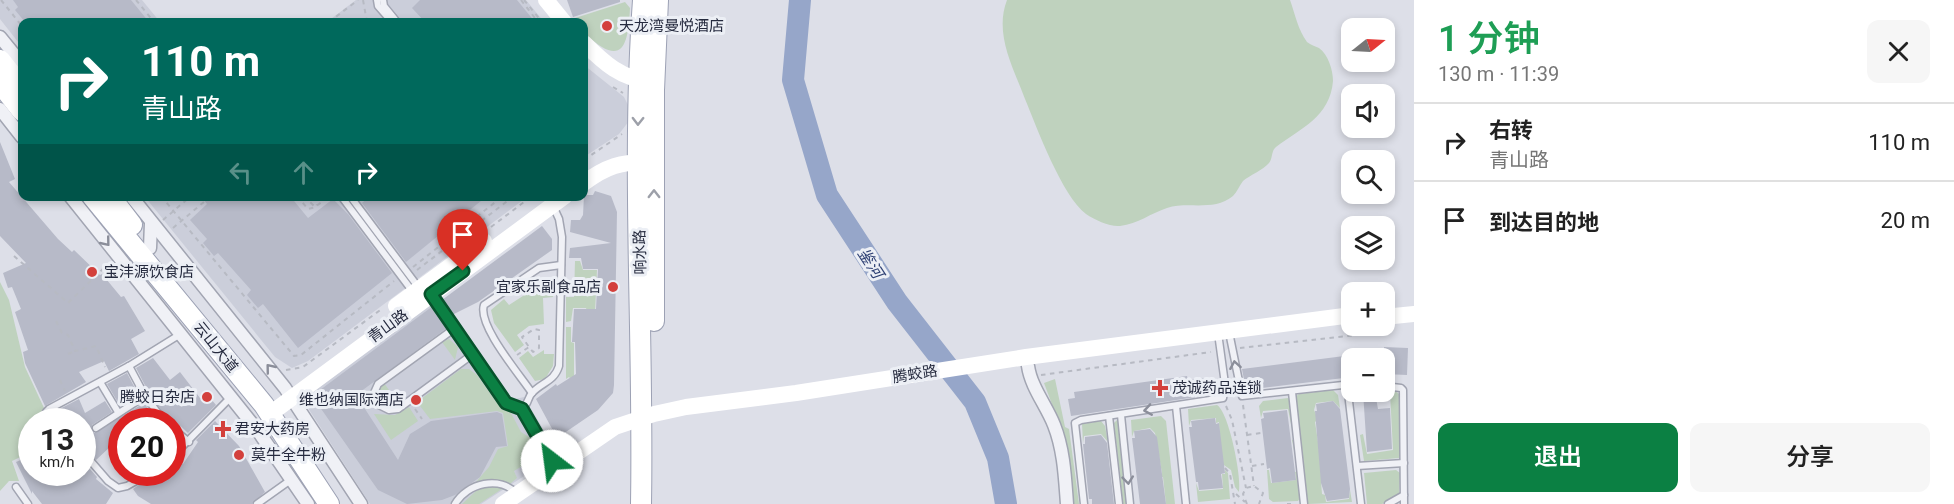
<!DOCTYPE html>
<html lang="zh">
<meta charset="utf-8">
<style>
body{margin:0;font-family:Roboto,"Noto Sans SC",sans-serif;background:#f6f6f6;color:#222;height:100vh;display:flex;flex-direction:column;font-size:22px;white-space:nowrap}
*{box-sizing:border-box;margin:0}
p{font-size:20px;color:#767676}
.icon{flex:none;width:33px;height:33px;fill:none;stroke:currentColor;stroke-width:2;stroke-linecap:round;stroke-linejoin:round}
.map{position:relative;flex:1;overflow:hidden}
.drawer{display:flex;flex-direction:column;background:#fff;width:540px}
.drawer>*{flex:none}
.hud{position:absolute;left:18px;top:18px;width:570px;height:183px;border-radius:12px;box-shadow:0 3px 9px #0003;background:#00695c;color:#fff;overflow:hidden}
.needle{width:39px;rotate:72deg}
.controls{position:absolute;left:1341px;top:18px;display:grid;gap:12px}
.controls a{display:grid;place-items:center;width:54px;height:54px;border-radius:12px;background:#fff;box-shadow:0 3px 9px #0003;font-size:30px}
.speed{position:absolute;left:18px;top:408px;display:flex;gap:12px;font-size:30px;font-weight:700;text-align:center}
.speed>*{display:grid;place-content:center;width:78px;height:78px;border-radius:50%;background:#fff;box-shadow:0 3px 9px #0003;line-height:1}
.speed small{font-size:15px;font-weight:400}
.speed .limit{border:9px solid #d22;background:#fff;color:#111}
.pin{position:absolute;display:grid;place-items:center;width:51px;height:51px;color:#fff;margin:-62px -26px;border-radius:50% 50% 50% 0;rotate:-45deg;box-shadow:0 0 6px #0007}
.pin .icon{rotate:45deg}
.me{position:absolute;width:66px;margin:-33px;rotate:330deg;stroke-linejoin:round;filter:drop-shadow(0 0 4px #0008)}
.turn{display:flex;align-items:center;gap:21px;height:126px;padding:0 24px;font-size:27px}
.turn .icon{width:78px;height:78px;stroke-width:2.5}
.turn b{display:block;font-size:42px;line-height:51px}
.lanes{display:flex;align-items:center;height:57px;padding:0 24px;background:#0003;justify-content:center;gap:30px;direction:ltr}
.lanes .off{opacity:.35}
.round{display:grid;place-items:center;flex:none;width:63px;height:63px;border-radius:12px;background:#f6f6f6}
.head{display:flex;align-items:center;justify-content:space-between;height:102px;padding:0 24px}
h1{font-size:36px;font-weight:600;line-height:45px;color:#1e9e55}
.action{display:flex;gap:12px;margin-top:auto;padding:12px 24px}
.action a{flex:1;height:69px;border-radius:12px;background:#0b8043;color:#fff;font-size:24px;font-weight:600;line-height:69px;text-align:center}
.action a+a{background:#f6f6f6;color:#222}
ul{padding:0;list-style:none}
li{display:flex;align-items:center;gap:18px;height:78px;padding:0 24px;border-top:2px solid #e0e0e0}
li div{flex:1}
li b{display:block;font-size:22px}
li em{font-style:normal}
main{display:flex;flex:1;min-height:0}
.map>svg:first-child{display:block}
</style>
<main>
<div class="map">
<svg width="1414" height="504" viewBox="0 0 1414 504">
<rect width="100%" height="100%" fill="#dddfe8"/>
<!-- built -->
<g fill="#cbceda">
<path d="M0,0H142L160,22H22V47L0,19Z"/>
<path d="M356,0H526L544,22H327Z"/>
<path d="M584,65L624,97L630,109L629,121L619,134L584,157Z"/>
<path d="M145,197H527L308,361L292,368L275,357Z"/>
<path d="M437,296L503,394L511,400L524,397L558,454L481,504H370L308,408L307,396Z"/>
</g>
<!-- green -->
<g fill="#bfd2be">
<path d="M1007,0H1290C1295,14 1298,30 1307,42C1311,45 1315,46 1319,48C1328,54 1333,70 1333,81C1330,117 1301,128 1276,147C1271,151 1273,158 1269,163C1263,170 1250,175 1243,181C1239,186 1237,192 1233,196C1214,212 1187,201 1167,208C1151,213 1138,224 1120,226C1110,227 1095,220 1086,214C1062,196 1037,128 1025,99C1013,67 994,34 1007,0Z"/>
<path d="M625,2L630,8C628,48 622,68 584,33V22L569,20Z"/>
<path d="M575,261H580L583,270H597L595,313L587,311L586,308H573L571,321L566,322V297H574Z"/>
<path d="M537,277H543L550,282L553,297L543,298L544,324L529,326L517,335L524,345L515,352L494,323L491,310L504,299L509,305L526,294L522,288Z"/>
<path d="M0,282L9,300L25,367L44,408L46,421L32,422L31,452L12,461L19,481H9L0,491Z"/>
<path d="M566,327H571V342L574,343V383L569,377L566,379Z"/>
<path d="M449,339L458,347L455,360L442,342Z"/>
<path d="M544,350V354H554L553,366L545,379L535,381L519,358L528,351L533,357Z"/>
<path d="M461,369H469L477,375L497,403L511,413L521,432L529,437L540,455L514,471L517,478L510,484L494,480L475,483L489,467L498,449L508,446L503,413L497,411L430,419L417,402Z"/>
<path d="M1055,379L1065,427L1069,429L1079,504H1073L1065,439L1044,383Z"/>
<path d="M384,383L397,401L387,404L381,399L378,389Z"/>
<path d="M1333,390L1338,395L1340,408L1333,401L1316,403L1314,410L1318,419L1315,422L1324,482H1321L1322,494L1325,495L1326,502L1349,499L1350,490L1352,502L1308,504L1295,397L1299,394Z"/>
<path d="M1380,392L1395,391L1399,394L1400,454L1399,458L1364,461L1360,435L1363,434L1367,454L1393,450L1390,393Z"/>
<path d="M1288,398L1291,402L1301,497L1298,501L1273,502L1269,499L1267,470H1269L1271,483L1296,480L1295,472L1298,471L1292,440L1294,439L1288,409L1263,411L1261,418L1259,406L1263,401Z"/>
<path d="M1217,405C1229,412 1242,478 1239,492L1235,487L1231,470L1221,463L1219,422L1216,423V418L1191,420L1189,426L1188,409Z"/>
<path d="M409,407L418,421L391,440L374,414L395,415Z"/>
<path d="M1161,416L1166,421L1175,504H1166L1163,477H1159L1162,473L1155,433L1150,428L1134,431L1132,437L1131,420Z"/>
<path d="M1117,420L1119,423L1128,504H1123L1114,423Z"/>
<path d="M1101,421L1105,426L1108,442L1101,434L1084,436L1083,443L1082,424Z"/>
<path d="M1225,470L1228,473L1230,499L1198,502L1196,483L1199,491L1223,489L1222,474H1225Z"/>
<path d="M1396,470L1400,473L1399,495L1382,504H1367L1364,473Z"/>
<path d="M488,486L505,487L479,504H462L476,491Z"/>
</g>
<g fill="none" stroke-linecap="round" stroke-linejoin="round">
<!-- river -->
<path stroke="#96a6c9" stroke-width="22" d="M800,0L793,80L827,195L897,302L975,402L998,458L1006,504"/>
</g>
<!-- building -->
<g fill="#b7bac8">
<path d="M13,0H131L149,22H25L15,10L18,7Z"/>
<path d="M420,0H517L535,22H490L486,18L480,22H425L412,8Z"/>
<path d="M567,0H620V2L573,17Z"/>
<path d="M0,142L15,179L9,182L58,239L72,252L74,250L100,275L102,274L121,297L124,296L145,331L131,339L139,354L109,371L104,361L79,372L86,382L45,406L25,363L23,352L28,350L15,312L21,309L12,287L8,288L3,273L26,263L0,236Z"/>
<path d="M595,191L611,196L617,212L614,385L613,393L598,410L557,438L536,399L556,384L557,386L576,374L575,342H572L574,309H596L598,269H583L581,258H569L570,248L611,243L570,232L571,220H580L583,215L584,195H593Z"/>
<path d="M201,196H290L308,218L333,199L348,214L392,273L298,348L263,304L258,308L247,295L251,290L218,253L214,256L203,243L207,239L190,220L207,204Z"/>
<path d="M370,196H487L406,262L362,203Z"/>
<path d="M542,226L552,239V250L478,302L452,315L442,300Z"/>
<path d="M433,306L448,327L356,395L398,460L410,434L431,421L497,412L502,414L507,446L496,447L480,477L455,495L442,500L407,504L378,490L317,403L316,393Z"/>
<path d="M1384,347L1408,348L1407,375L1384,374Z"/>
<path d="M1352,355V377L1246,390L1242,369Z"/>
<path d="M153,358L170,380L180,372L200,398L206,393L216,405L188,433L173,419L170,422L149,393L136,368Z"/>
<path d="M127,373L138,394L120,406L107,384Z"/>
<path d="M1187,376L1188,380L1206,378L1209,395L1071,416L1068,399L1075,398L1074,392Z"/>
<path d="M1363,392H1375L1378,409L1390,408L1392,449L1367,452Z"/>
<path d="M79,399L85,413L105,401L112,412L92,425L94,433L144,403L158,422H122V459L111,446L96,460L82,446V422H56L52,413Z"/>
<path d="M1333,401L1340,409L1350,489L1349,498L1327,501L1321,483L1315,411H1317L1316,404Z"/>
<path d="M1287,410L1296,480L1272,483L1270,468L1267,469L1261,419L1264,418L1263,413Z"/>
<path d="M1215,418L1216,424L1219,423L1225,473L1221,474L1223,488L1199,490L1198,482H1196L1189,427H1192L1191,421Z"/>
<path d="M215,421L239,446L265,492L252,504H151L138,496L133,489L157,472H172V462L177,460L183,464L198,442L196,440Z"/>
<path d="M1150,429L1157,437L1166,504H1140L1132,438H1135L1134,431Z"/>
<path d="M1101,435L1107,443L1114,504H1092V499H1089L1083,444H1085V437Z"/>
<path d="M32,455V472H82V460L97,477L96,479L113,493L106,504H42L32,491V494L16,462Z"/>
</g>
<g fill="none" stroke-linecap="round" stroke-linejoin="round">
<defs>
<g id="lane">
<path d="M377,0L378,6L392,22"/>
<path d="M383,0L384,6L397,22"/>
<path d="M341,196L413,292"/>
<path d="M350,196L419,288"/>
<path d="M432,295L506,403L522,409L555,466"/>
<path d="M455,328L378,384L374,393L379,405L389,410L398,409L473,354"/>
<path d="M1229,332L1242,396L1352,384"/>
<path d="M129,366L145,396L165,422"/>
<path d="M100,382L118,412"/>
<path d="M1347,384L1361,504"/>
<path d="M1384,386L1401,388L1403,390L1404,504"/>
<path d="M1292,392L1304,504"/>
<path d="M532,393C520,375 477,325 484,305L539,268L561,265"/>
<path d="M1176,406L1186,504"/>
<path d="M522,409C529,404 527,398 532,393C542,382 554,382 559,366L562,237L559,219L553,206"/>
<path d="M1121,415L1130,504"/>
<path d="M1109,416L1119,504"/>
<path d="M49,422L46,412L49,409L129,366L179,335"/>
<path d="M96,428L145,396"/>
<path d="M172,428L189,442"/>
<path d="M82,451L108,481L118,488L127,486L152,472"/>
<path d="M172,457L230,398"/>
<path d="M1357,466L1404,463"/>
<path d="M16,487L28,504"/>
<path d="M257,504L292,479"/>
<path d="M455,504C467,483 500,475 517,494"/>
<path d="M1084,504L1075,423L1081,420L1223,398L1225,384L1218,333"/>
<path d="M1388,504L1404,495"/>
</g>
<g id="street">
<path d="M0,37L22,64"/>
<path d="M0,109L22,137"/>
<path d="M70,196L258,431L308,504"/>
<path d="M131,196L285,388L361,504"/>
<path d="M150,248L151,223"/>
<path d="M1028,366C1031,387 1046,405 1054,425C1064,450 1065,478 1067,504"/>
</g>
<g id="primary">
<path d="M0,60L22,88"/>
<path d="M0,83L22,111"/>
<path d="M92,196L264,405L329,504"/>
<path d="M110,196L132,225"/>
<path d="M654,321V90L658,0"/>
<path d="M641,504C644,336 631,168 643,0"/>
</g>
</defs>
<!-- lane casing -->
<use href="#lane" stroke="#a2a5b2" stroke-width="9"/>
<!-- street casing -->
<use href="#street" stroke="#a2a5b2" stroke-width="15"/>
<!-- primary casing -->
<use href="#primary" stroke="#9ca1b4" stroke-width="22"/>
<!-- path -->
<g stroke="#b7bac3" stroke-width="2" stroke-dasharray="4.5 4.5" stroke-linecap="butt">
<path d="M1,0L22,26"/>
<path d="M136,0L154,22"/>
<path d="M363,0L367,22"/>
<path d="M521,0L538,22"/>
<path d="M524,0L542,22"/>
<path d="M329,22L358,0"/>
<path d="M613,87L623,93"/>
<path d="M584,160L622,134"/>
<path d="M161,196L294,356L301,355L394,281"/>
<path d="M297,196L308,209L316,207"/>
<path d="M304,196L315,207L330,196"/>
<path d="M313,196L317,205"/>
<path d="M163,220L191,196"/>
<path d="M491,227L532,196"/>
<path d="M173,228L211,196"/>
<path d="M14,256L68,303L109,263"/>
<path d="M413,267L503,196"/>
<path d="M417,270L514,196"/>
<path d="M56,321L62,333L68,335L75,351L96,346L105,367"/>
<path d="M1240,348L1384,332"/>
<path d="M68,354L75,351"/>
<path d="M517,355L529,347L533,352L539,348V330L534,329L522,337L529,347"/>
<path d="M286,370L303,367L383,308"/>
<path d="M1041,375L1211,352"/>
<path d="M60,380L65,391"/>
<path d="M1243,405L1254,486"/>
<path d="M1226,406L1232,420L1246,488"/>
<path d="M415,409L422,419"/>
<path d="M1247,435L1261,433"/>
<path d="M1252,466L1264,464"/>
<path d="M1225,468L1230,474L1235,504"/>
<path d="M1236,494L1245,502"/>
<path d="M1247,504L1243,494L1246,488L1254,486L1263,493L1259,504"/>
<path d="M1287,504H1291"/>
</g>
<!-- lane -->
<use href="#lane" stroke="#f0f1f6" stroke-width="6"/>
<!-- street -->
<use href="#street" stroke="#f0f1f6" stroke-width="12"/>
<!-- secondary -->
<g stroke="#fff" stroke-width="16">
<path d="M546,0L564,22"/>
<path d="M584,43C603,62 622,80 651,81"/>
<path d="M584,183C605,167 622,161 649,162"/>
<path d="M396,306L484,241"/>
<path d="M1384,317L1414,314"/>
<path d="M270,414L565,196"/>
<path d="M503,504L615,427L654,414L686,407L796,393L1026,357L1352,315"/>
</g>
<!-- primary -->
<use href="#primary" stroke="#fff" stroke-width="20"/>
</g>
<!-- one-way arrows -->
<defs><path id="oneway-chevron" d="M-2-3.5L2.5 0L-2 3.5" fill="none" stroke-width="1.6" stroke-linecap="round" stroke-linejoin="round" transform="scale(1.5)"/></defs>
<g stroke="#9da0a9">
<use href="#oneway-chevron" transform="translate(638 121) rotate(91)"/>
<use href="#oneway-chevron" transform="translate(654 194) rotate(-90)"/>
</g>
<g stroke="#8b8e9a">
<use href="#oneway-chevron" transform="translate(106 242) rotate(51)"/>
<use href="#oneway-chevron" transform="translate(1235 365) rotate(-100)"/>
<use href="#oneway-chevron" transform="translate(270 368) rotate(-129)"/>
<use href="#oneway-chevron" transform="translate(1148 410) rotate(171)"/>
<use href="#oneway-chevron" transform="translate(1128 480) rotate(84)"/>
</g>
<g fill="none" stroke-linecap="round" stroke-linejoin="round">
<defs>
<path id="route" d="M463,271L431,294L506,403L522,409L552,461"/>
</defs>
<!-- route casing -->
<use href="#route" stroke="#07532c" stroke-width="15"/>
<!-- route -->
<use href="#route" stroke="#0b8043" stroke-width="10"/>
</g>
<!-- markers -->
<g fill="#d3403c" stroke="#eceff5" stroke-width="2">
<circle cx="607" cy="26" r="6"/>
<circle cx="92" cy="272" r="6"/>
<circle cx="613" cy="287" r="6"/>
<path d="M1157 379h6v6h6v6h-6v6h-6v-6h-6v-6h6z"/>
<circle cx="207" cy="397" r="6"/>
<circle cx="416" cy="400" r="6"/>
<path d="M220 420h6v6h6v6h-6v6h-6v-6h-6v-6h6z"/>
<circle cx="239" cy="455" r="6"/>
</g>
<g text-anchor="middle" stroke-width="6" stroke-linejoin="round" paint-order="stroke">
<!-- poi labels -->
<g font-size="15" fill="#262b3f" stroke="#eceff5" text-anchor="start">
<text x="619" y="31">天龙湾曼悦酒店</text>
<text x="104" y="277">宝沣源饮食店</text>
<text x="601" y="292" text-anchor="end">宜家乐副食品店</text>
<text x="1172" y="393">茂诚药品连锁</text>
<text x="195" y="402" text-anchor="end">腾蛟日杂店</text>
<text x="404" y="405" text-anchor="end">维也纳国际酒店</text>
<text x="235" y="434">君安大药房</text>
<text x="251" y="460">莫牛全牛粉</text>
</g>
<!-- street labels -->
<g font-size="15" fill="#262b3f" stroke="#eceff5">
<text transform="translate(640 252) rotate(-91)" y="5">响水路</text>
<text transform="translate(388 326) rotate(-36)" y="5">青山路</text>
<text transform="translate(216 347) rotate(51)" y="5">云山大道</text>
<text transform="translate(915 374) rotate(-9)" y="5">腾蛟路</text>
</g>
<!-- water labels -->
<g font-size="16" font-style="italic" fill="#2f4174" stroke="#eceff5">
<text transform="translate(871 263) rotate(57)" y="6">鉴河</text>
</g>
</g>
</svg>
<div class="controls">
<a><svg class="needle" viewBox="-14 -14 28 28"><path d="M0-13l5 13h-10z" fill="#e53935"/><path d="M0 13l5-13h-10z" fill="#767676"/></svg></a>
<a><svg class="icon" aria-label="sound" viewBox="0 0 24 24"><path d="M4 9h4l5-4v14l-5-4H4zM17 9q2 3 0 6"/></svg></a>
<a><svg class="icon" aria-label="search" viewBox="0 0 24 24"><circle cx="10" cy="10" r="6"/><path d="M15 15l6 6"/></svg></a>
<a><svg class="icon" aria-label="layers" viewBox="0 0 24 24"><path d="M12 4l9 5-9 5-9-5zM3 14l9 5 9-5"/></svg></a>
<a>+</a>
<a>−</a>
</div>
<div class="speed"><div>13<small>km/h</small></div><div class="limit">20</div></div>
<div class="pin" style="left:463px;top:271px;background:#d93025"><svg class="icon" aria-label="arrive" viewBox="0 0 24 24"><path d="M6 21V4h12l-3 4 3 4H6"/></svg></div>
<svg class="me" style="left:552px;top:461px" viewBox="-20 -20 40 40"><circle r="19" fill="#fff"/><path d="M0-13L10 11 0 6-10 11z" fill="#0b8043"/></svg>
<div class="hud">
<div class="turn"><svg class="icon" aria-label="right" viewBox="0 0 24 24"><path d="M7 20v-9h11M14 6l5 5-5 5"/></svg><div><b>110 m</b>青山路</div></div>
<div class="lanes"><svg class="icon off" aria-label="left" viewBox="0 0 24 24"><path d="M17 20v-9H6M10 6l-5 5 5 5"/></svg><svg class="icon off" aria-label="ahead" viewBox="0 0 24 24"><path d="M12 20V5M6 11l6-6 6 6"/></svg><svg class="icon" aria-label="right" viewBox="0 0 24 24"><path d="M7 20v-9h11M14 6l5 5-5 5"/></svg></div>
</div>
</div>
<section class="drawer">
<div class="head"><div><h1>1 分钟</h1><p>130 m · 11:39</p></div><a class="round"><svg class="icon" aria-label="close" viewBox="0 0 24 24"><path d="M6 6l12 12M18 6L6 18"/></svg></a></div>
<ul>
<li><svg class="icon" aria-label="right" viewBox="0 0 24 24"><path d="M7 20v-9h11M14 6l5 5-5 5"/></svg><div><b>右转</b><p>青山路</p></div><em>110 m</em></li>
<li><svg class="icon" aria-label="arrive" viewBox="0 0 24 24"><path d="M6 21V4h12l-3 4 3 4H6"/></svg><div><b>到达目的地</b></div><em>20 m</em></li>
</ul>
<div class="action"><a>退出</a><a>分享</a></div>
</section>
</main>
